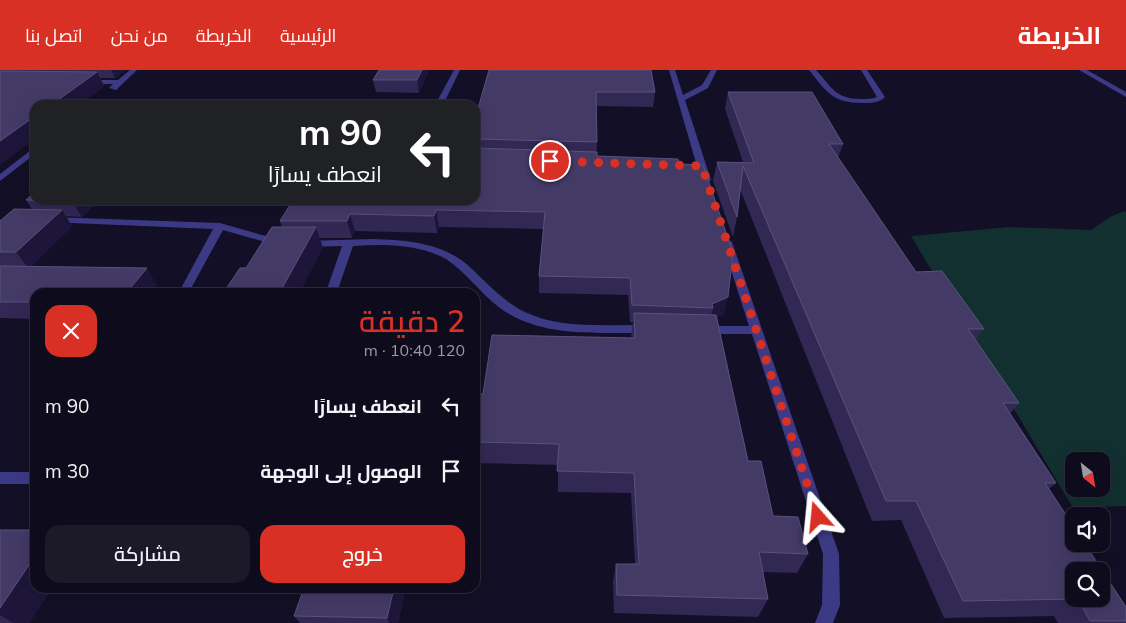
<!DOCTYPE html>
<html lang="ar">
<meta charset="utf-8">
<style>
body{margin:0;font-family:Mulish,Cairo,sans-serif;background:#1c1929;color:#f1f3f6;direction:rtl;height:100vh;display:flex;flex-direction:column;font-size:19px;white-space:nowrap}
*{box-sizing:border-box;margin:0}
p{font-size:16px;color:#9b9ba3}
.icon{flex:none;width:28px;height:28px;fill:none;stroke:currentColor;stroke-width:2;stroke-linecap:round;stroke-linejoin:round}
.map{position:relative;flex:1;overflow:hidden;direction:ltr}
.drawer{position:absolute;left:30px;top:218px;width:450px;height:305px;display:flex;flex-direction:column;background:#0e0b1c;border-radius:15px;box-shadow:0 5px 20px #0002,0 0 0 1px #2e2b3b;direction:rtl}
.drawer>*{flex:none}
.hud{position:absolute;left:30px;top:30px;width:450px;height:105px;border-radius:15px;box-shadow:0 5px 20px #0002,0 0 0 1px #2e2b3b;direction:rtl;background:#202124;color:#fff;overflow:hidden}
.needle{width:32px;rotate:150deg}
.buttons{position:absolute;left:1065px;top:382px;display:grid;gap:10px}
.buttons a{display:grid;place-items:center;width:45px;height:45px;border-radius:10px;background:#0e0b1c;box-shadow:0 5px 20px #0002,0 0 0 1px #2e2b3b;font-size:25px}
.pin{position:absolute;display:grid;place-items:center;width:42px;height:42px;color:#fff;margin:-21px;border:2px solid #fff;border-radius:50%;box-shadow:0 1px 5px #0007}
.me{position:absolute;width:55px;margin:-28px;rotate:342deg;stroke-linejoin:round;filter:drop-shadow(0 0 4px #0008)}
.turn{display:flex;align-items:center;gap:18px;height:105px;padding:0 15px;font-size:22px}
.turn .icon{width:65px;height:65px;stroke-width:2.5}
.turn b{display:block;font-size:35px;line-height:42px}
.round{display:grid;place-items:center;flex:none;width:52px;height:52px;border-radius:15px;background:#1c1929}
.headline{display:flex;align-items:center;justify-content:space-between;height:85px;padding:0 15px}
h1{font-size:30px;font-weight:600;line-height:38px;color:#d93025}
.cta{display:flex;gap:10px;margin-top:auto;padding:10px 15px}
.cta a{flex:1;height:58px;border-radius:15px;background:#d93025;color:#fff;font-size:20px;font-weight:600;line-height:58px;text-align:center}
.cta a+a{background:#1c1929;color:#f1f3f6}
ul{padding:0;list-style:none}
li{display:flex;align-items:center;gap:15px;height:65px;padding:0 15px}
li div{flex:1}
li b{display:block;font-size:19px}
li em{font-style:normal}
header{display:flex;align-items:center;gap:30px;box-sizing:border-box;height:70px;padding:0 25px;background:#d93025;color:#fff}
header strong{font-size:24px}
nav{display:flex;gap:28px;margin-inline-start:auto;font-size:18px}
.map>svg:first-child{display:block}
</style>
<header>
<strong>الخريطة</strong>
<nav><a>الرئيسية</a><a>الخريطة</a><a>من نحن</a><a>اتصل بنا</a></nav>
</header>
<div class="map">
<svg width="1126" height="553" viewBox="0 0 1126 553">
<rect width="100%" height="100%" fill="#130f26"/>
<!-- green -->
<path fill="#12302f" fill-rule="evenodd" d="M1124,141L1126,142V436L1073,438L911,166L1010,157L1091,160L1110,147ZM1074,391H1101V419H1074Z"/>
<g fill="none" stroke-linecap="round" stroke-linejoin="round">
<!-- minor -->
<g fill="#3d3a85" fill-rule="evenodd">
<path d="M130,0H137L116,20L109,18L113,14H87L83,12L87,10H118Z"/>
<path d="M454,0H460L443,35H435Z"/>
<path d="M669,0H675L683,25L702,15L711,0H717L708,18L685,30L711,110L709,112L701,110Z"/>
<path d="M809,0H816C832,17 835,29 861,29C867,29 872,29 877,27L861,0H867L885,27C879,33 871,33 863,33C832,33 827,22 809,0Z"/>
<path d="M1079,0H1087L1126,22V27Z"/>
<path d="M94,29H348L375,35L348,33H94Z"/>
<path d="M35,77V84L0,111V104Z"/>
<path d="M52,147L220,153L283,171L284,173L279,176L223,160L189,222H179L213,159L48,152V148Z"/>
<path d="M373,169C409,170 445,173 472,199C489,215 504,232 525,242C562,260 609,254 649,255L655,259L649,263C600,262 542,269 500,238C481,224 467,203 446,189C418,174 384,174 353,176L337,222H326L342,176L304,177L299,174L304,171Z"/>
<path d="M727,169L732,172L839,484L840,535L833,553H815L822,535L823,484L752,264H704L698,260L704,256H749L722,172Z"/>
<rect x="0" y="402" width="35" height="12"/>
</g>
</g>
<!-- wall -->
<g fill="#312854">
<path d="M0,0H125L115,8H100L104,16L79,35H35V68L0,94Z"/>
<path d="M429,0L419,23L376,22L373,10Z"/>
<path d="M489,0L655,22L653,37L596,36L597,86L679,94L724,244L717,247L748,391L773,446L808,484L797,503L763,502L768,529L758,547L614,543L613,512L616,494H635L631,423L558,422V395L475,393V324H483L631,268L633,252H630L628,225L539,223V206L543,159L439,157L437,163L355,161L352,168H320L323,178L246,198L282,157L280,151L475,130V49Z"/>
<path d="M728,22L843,74L838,88L916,202L984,259L976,270L1019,333L1010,344L1056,413L1049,419L1126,537V553H1058L1054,546L944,548L901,450L872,451L740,119L737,147L733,167L713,111L717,92H743L725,39Z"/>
<path d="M35,110V122L30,115Z"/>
<path d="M26,130H99L82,147L66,146L72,156L31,196L157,215L35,222V249L0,248V151L32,139Z"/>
<path d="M0,460L35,518H52L29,553H0Z"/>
<path d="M406,518L398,553H300L294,546Z"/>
</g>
<!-- shaded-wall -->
<g fill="#1d163a">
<path d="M111,0H125L115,8Z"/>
<path d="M422,0H429L419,23L417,10Z"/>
<path d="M97,2L104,16L79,35H51Z"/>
<path d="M35,46V68L0,94V71Z"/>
<path d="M74,130H99L82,147L72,131Z"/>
<path d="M62,140L72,156L29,199L16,182Z"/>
<path d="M436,140L439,157L437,163L434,146Z"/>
<path d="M350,144L355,161L352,168L347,151Z"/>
<path d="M316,157L323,178L300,222H280Z"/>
<path d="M147,198L157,215L151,222H127Z"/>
<path d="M728,227L724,244L710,250L713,238L712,234Z"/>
<path d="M35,486V518H52L29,553H13L0,545V538Z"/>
<path d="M394,518H406L398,553H389L387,548Z"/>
</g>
<!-- building -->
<g fill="#433a66" stroke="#5a527e" fill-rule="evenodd">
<path d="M379,0H422L417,10H373Z"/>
<path d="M489,0H651L655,22H596L597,72L475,69V49Z"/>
<path d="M0,1L97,2L51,35H35V46L0,71Z"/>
<path d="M728,22H812L843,74H829L916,202L942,201L984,259H968L1019,333H1003L1056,413H1045L1074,457V474H1085L1126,537V551H1090L1078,529L963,531L916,431H886L743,96L737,147L717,92L754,93ZM1074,501H1101V529H1074Z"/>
<path d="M475,78L597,82V86L678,89L679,94L703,95L733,183L728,227L712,234L713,238L632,235L630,208L539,206L545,142L436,140L434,146L350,144L347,151H280L293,130H475Z"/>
<path d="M35,110V115H30Z"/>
<path d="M35,122V130H74L72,131L26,130Z"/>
<path d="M14,139L62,140L16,182H0V151Z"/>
<path d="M272,157H316L280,222H224L240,198H246Z"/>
<path d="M0,196L147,198L127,222H35V232H0Z"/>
<path d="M634,243L716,245L748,391H761L773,446L798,447L808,484L759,482L768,529L617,525L616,494H639L634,403L557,401L559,374L475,372V324H483L492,265L635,268Z"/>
<path d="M0,460H35V486L0,538Z"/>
<path d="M304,518H394L387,548L294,546Z"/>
</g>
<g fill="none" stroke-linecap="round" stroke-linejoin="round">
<!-- route -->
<path stroke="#d93025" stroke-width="9" stroke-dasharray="0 16.2" d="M550,91L702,96L818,447"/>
</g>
</svg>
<div class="buttons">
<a><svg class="needle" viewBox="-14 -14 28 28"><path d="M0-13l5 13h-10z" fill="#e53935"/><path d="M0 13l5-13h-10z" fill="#9b9ba3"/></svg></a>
<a><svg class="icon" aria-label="sound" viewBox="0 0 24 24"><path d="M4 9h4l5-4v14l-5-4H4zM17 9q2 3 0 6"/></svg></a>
<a><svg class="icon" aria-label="search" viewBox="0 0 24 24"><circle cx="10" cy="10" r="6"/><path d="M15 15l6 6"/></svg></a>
</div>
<div class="pin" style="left:550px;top:91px;background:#d93025"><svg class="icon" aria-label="arrive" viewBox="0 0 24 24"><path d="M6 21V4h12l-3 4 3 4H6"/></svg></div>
<svg class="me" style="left:818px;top:447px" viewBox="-20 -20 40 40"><path d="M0-17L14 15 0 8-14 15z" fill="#d93025" stroke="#fff" stroke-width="4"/></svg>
<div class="hud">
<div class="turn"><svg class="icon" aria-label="left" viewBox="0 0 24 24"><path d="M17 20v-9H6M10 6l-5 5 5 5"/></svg><div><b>90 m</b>انعطف يسارًا</div></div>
</div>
<section class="drawer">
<div class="headline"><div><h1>2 دقيقة</h1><p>120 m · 10:40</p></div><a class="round" style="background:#d93025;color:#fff"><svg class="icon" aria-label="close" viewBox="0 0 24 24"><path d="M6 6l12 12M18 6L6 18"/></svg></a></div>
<ul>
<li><svg class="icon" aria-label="left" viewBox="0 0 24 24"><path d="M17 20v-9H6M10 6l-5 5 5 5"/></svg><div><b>انعطف يسارًا</b></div><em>90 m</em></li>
<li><svg class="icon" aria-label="arrive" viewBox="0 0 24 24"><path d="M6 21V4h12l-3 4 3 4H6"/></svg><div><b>الوصول إلى الوجهة</b></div><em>30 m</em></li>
</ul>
<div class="cta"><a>خروج</a><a>مشاركة</a></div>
</section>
</div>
